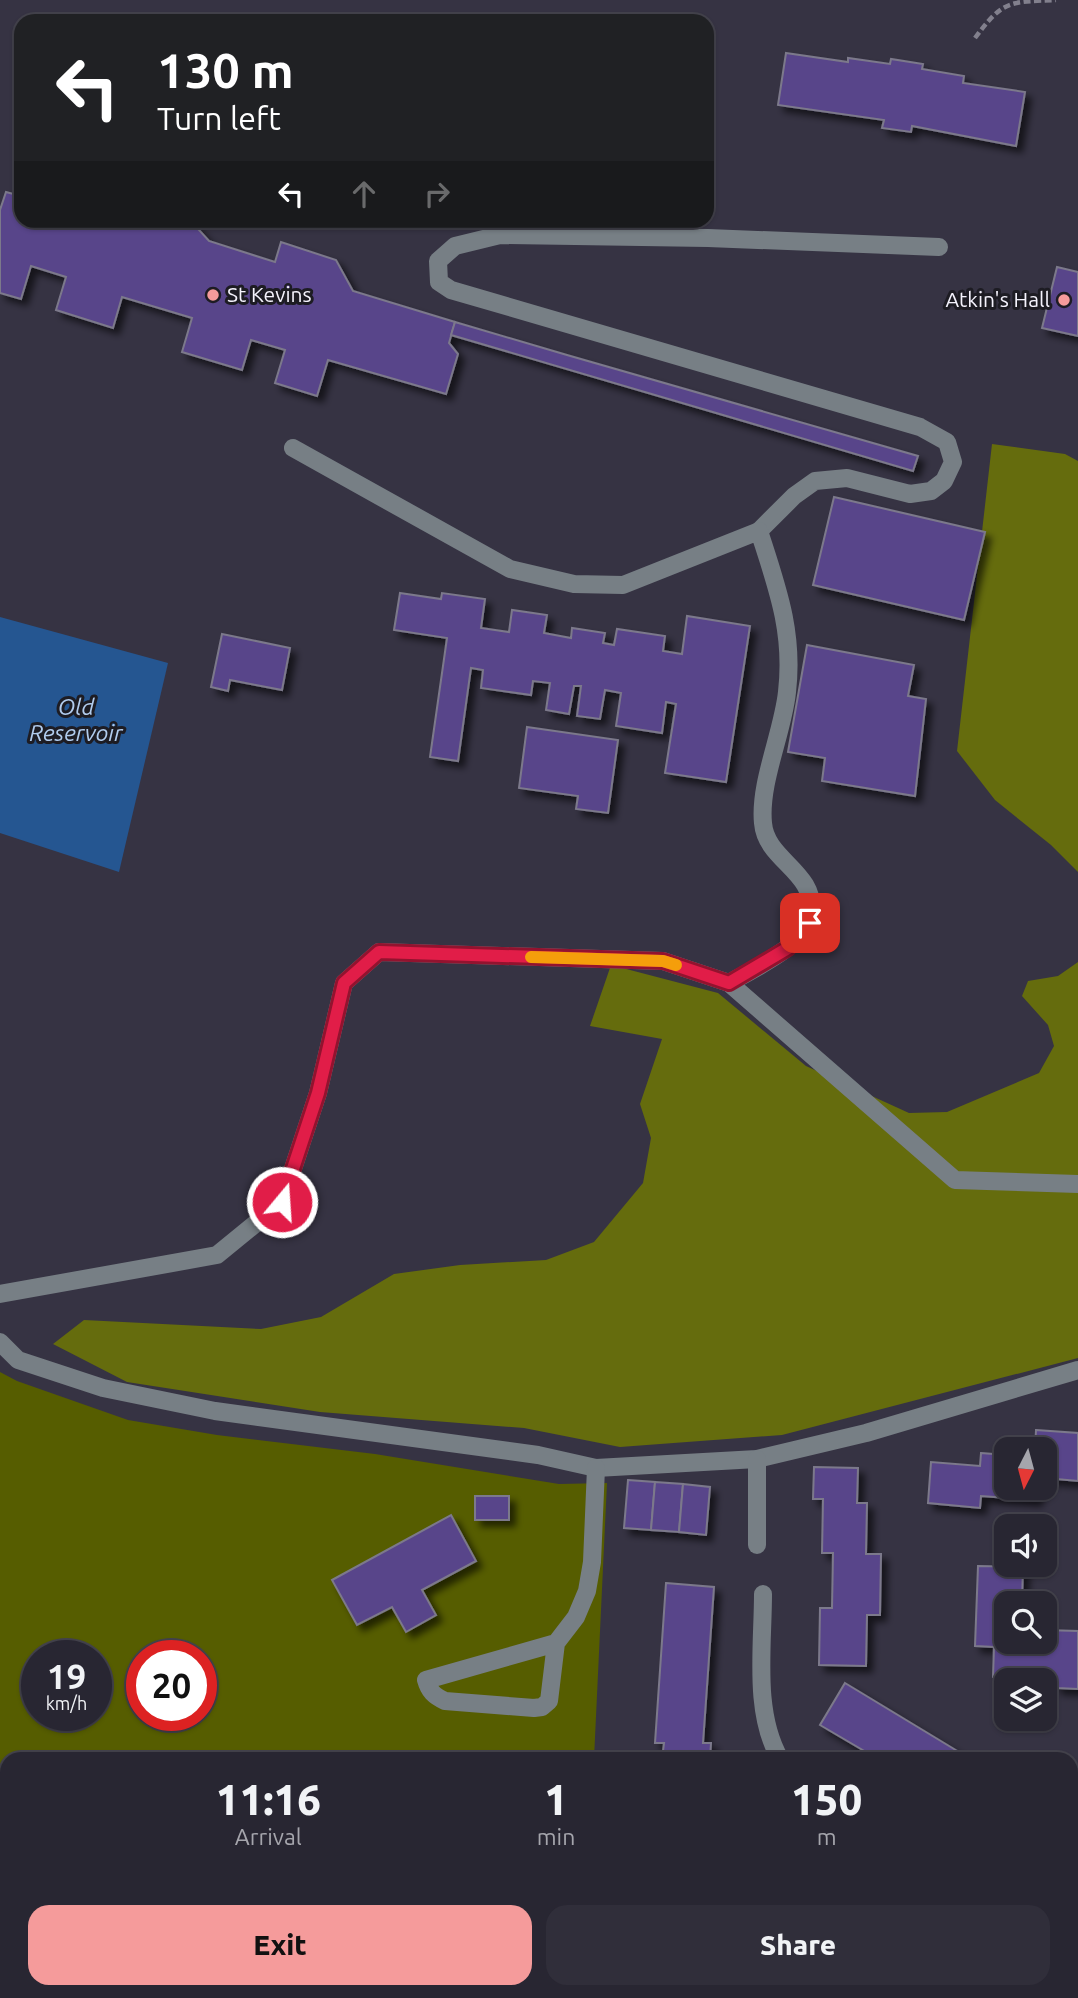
<!DOCTYPE html>
<style>
body{margin:0;font-family:Ubuntu,sans-serif;background:#302e3a;color:#f1f3f6;height:100vh;display:flex;flex-direction:column;font-size:26px;white-space:nowrap}
*{box-sizing:border-box;margin:0}
p{font-size:23px;color:#a5a5ac}
.icon{flex:none;width:38px;height:38px;fill:none;stroke:currentColor;stroke-width:2;stroke-linecap:round;stroke-linejoin:round}
.map{position:relative;flex:1;overflow:hidden}
.details{position:absolute;left:0px;top:1752px;width:1078px;height:247px;display:flex;flex-direction:column;background:#282632;border-radius:21px 21px 0 0;box-shadow:0 2px 5px #0004,0 0 0 2px #44434d}
.details>*{flex:none}
.top-card{position:absolute;left:14px;top:14px;width:700px;height:214px;border-radius:21px;box-shadow:0 2px 5px #0004,0 0 0 2px #44434d;background:#202124;color:#fff;overflow:hidden}
.needle{width:46px;rotate:186deg}
.controls{position:absolute;left:994px;top:1437px;display:grid;gap:14px}
.controls a{display:grid;place-items:center;width:63px;height:63px;border-radius:14px;background:#282632;box-shadow:0 2px 5px #0004,0 0 0 2px #44434d;font-size:35px}
.speed{position:absolute;left:21px;top:1640px;display:flex;gap:14px;font-size:35px;font-weight:700;text-align:center}
.speed>*{display:grid;place-content:center;width:91px;height:91px;border-radius:50%;background:#282632;box-shadow:0 2px 5px #0004,0 0 0 2px #44434d;line-height:1}
.speed small{font-size:18px;font-weight:400}
.speed .limit{border:10px solid #d22;background:#fff;color:#111}
.pin{position:absolute;display:grid;place-items:center;width:60px;height:60px;color:#fff;margin:-30px;border-radius:14px;box-shadow:0 4px 10px #0006}
.me{position:absolute;width:77px;margin:-38px;rotate:18deg;stroke-linejoin:round;filter:drop-shadow(0 0 5px #0008)}
.turn{display:flex;align-items:center;gap:24px;height:147px;padding:0 28px;font-size:32px}
.turn .icon{width:91px;height:91px;stroke-width:2.5}
.turn b{display:block;font-size:49px;line-height:60px}
.lanes{display:flex;align-items:center;height:66px;padding:0 28px;background:#0003;justify-content:center;gap:35px;direction:ltr}
.lanes .off{opacity:.35}
.eta{display:flex;justify-content:space-evenly;align-items:center;height:119px;text-align:center}
.eta b{font-size:42px;font-weight:800;line-height:49px}
.cta{display:flex;gap:14px;margin-top:auto;padding:14px 28px}
.cta a{flex:1;height:80px;border-radius:21px;background:#f59b9b;color:#111;font-size:28px;font-weight:800;line-height:80px;text-align:center}
.cta a+a{background:#302e3a;color:#f1f3f6}
.map>svg:first-child{display:block}
</style>
<div class="map">
<svg width="1078" height="1998" viewBox="0 0 1078 1998">
<defs>
<filter id="shadow"><feDropShadow dx="6" dy="6" stdDeviation="3.5" flood-color="#0009"/></filter>
</defs>
<rect width="100%" height="100%" fill="#363343"/>
<!-- green -->
<path fill="#565d00" fill-rule="evenodd" d="M0,1372L17,1381L128,1420L217,1435L375,1454L559,1484L607,1483L594,1759H536L423,1750L419,1759H7V1992H402V1998H0ZM37,1656H96V1715H37ZM142,1656H201V1715H142Z"/>
<!-- forest -->
<g fill="#656c0d">
<path d="M992,444L1065,454L1078,461V872L1051,845L995,800L957,751Z"/>
<path d="M1078,962V1358L782,1435L620,1447L524,1428L320,1412L127,1382L53,1344L84,1320L261,1329L321,1317L394,1274L460,1265L546,1260L594,1242L643,1183L651,1138L640,1104L662,1039L590,1026L611,965L718,993L806,1066L909,1113L947,1112L1039,1073L1054,1046L1048,1025L1022,996L1028,981L1058,976Z"/>
</g>
<!-- water -->
<path fill="#255691" d="M0,617L168,663L119,872L0,833Z"/>
<!-- building -->
<g fill="#59458a" stroke="#7c798b" stroke-width="2" filter="url(#shadow)">
<path d="M786,53L848,62V58L890,64L891,59L923,64L922,69L964,76L963,83L1025,92L1016,146L912,126L911,132L882,128L884,120L778,105Z"/>
<path d="M6,192L21,196V220H101L119,226L120,220H190L209,241L275,262L281,242L336,260L353,291L455,322L449,343L458,354L446,394L328,360L317,396L275,383L285,350L251,340L242,370L182,352L192,318L122,297L113,328L56,310L66,277L31,266L21,299L0,293V210Z"/>
<path d="M1057,267L1078,272V336L1042,328Z"/>
<path d="M455,322L567,355L918,456L913,471L451,335Z"/>
<path d="M834,497L985,532L964,620L813,585Z"/>
<path d="M400,593L441,599L442,593L485,599L481,628L509,632L512,610L547,615L544,633L571,638L572,628L605,633L603,643L614,645L617,629L665,636L663,651L682,654L687,616L750,626L726,782L665,773L676,704L666,702L662,733L616,726L621,693L605,690L600,719L577,716L581,686H574L569,714L546,710L550,683L533,681L531,695L481,688L483,670L471,668L458,761L430,757L447,638L394,630Z"/>
<path d="M222,634L290,648L282,690L230,680L228,691L211,687Z"/>
<path d="M807,645L914,665L908,696L926,699L915,796L822,781L825,758L788,752Z"/>
<path d="M527,727L618,740L608,813L576,809L578,796L519,788Z"/>
<path d="M1036,1430L1078,1433V1481L1045,1478V1449H1035Z"/>
<path d="M981,1453L1006,1455V1488H1037L1036,1500L981,1496L980,1508L928,1503L931,1462L980,1466Z"/>
<path d="M814,1467L858,1468L857,1503H867L866,1554H881L880,1615H867L866,1666L819,1665L820,1608H832L833,1553H822L823,1499H813Z"/>
<path d="M628,1480L655,1482L651,1530L624,1528Z"/>
<path d="M655,1482L683,1484L679,1532L651,1530Z"/>
<path d="M683,1484L710,1487L706,1535L679,1532Z"/>
<rect x="475" y="1496" width="34" height="24"/>
<path d="M451,1515L476,1561L422,1590L436,1615L406,1632L392,1607L357,1625L332,1580Z"/>
<path d="M978,1566L1023,1567L1022,1603H1006V1642H1045V1630L1078,1631V1689L1056,1688V1680L993,1677L994,1647L975,1646Z"/>
<path d="M666,1583L714,1587L703,1743H711L710,1759H662L664,1743H655Z"/>
<path d="M845,1683L959,1752L955,1759H878L820,1725Z"/>
<path d="M0,1769L7,1786V1837L0,1821Z"/>
<path d="M1071,1788L1078,1790V1836L1071,1833Z"/>
<path d="M1071,1916H1078V1998H1061V1992H1071Z"/>
<rect x="615" y="1992" width="56" height="6"/>
<path d="M772,1992H818V1997L772,1995Z"/>
<rect x="912" y="1992" width="44" height="6"/>
<path d="M772,1995L818,1997V1998H772Z"/>
</g>
<g fill="none" stroke-linecap="round" stroke-linejoin="round">
<!-- path -->
<g stroke="#82808d" stroke-width="4.5" stroke-dasharray="7 3.5" stroke-linecap="butt">
<path d="M975,38C1003,0 1009,2 1056,0"/>
<path d="M0,1864L7,1861"/>
</g>
<!-- minor -->
<g stroke="#777f85" stroke-width="18">
<path d="M759,531L794,496L815,481L847,478L910,494L931,491L944,481L953,462L947,442L920,427L451,290L439,282L438,261L455,246L500,235L708,238L939,247"/>
<path d="M729,983L955,1180L1078,1184"/>
<path d="M0,1294L217,1255L282,1202L318,1093L344,983L379,952L663,961L729,983C752,970 799,947 810,923C810,923 811,913 811,913C816,871 766,861 763,823C759,783 783,732 787,692C794,632 777,587 759,531L623,585L574,584L510,569L293,448"/>
<path d="M0,1342L18,1360L103,1388L215,1411L538,1455L596,1468L757,1459L866,1433L1078,1370"/>
<path d="M757,1545V1459"/>
<path d="M763,1594C763,1647 753,1712 780,1759"/>
<path d="M556,1643L426,1680C429,1691 434,1696 445,1701L534,1708L542,1707L549,1701L556,1643L576,1617L587,1591L592,1562L596,1468"/>
<path d="M1071,1883L1078,1884"/>
<path d="M568,1998V1992"/>
<path d="M859,1998V1992"/>
</g>
</g>
<g fill="none" stroke-linecap="round" stroke-linejoin="round">
<defs>
<path id="route" d="M282,1202L318,1093L344,983L379,952L663,961L729,983L788,948L810,923"/>
</defs>
<!-- route casing -->
<use href="#route" stroke="#92132f" stroke-width="18"/>
<!-- route -->
<use href="#route" stroke="#e11d48" stroke-width="12"/>
<!-- slow -->
<path stroke="#f59e0b" stroke-width="12" d="M531,957L663,961L676,965"/>
</g>
<!-- markers -->
<g fill="#f59b9b" stroke="#1d1c23" stroke-width="2.5">
<circle cx="213" cy="295" r="7"/>
<circle cx="1064" cy="300" r="7"/>
</g>
<g text-anchor="middle" stroke-width="6" stroke-linejoin="round" paint-order="stroke">
<!-- poi labels -->
<g font-size="21" fill="#f5f3fd" stroke="#1d1c23" text-anchor="start">
<text x="227" y="302">St Kevins</text>
<text x="1050" y="307" text-anchor="end">Atkin's Hall</text>
</g>
<!-- water labels -->
<g font-size="23" font-style="italic" fill="#b1ccee" stroke="#1d1c23">
<text x="76" y="715">Old<tspan x="76" dy="26">Reservoir</tspan></text>
</g>
</g>
</svg>
<div class="controls">
<a><svg class="needle" viewBox="-14 -14 28 28"><path d="M0-13l5 13h-10z" fill="#e53935"/><path d="M0 13l5-13h-10z" fill="#a5a5ac"/></svg></a>
<a><svg class="icon" aria-label="sound" viewBox="0 0 24 24"><path d="M4 9h4l5-4v14l-5-4H4zM17 9q2 3 0 6"/></svg></a>
<a><svg class="icon" aria-label="search" viewBox="0 0 24 24"><circle cx="10" cy="10" r="6"/><path d="M15 15l6 6"/></svg></a>
<a><svg class="icon" aria-label="layers" viewBox="0 0 24 24"><path d="M12 4l9 5-9 5-9-5zM3 14l9 5 9-5"/></svg></a>
</div>
<div class="speed"><div>19<small>km/h</small></div><div class="limit">20</div></div>
<div class="pin" style="left:810px;top:923px;background:#d93025"><svg class="icon" aria-label="arrive" viewBox="0 0 24 24"><path d="M6 21V4h12l-3 4 3 4H6"/></svg></div>
<svg class="me" style="left:282px;top:1202px" viewBox="-20 -20 40 40"><circle r="17" fill="#e11d48" stroke="#fff" stroke-width="3"/><path d="M0-11L8 9 0 5-8 9z" fill="#fff"/></svg>
<div class="top-card">
<div class="turn"><svg class="icon" aria-label="left" viewBox="0 0 24 24"><path d="M17 20v-9H6M10 6l-5 5 5 5"/></svg><div><b>130 m</b>Turn left</div></div>
<div class="lanes"><svg class="icon" aria-label="left" viewBox="0 0 24 24"><path d="M17 20v-9H6M10 6l-5 5 5 5"/></svg><svg class="icon off" aria-label="ahead" viewBox="0 0 24 24"><path d="M12 20V5M6 11l6-6 6 6"/></svg><svg class="icon off" aria-label="right" viewBox="0 0 24 24"><path d="M7 20v-9h11M14 6l5 5-5 5"/></svg></div>
</div>
<section class="details">
<div class="eta">
<div><b>11:16</b><p>Arrival</p></div>
<div><b>1</b><p>min</p></div>
<div><b>150</b><p>m</p></div>
</div>
<div class="cta"><a>Exit</a><a>Share</a></div>
</section>
</div>
